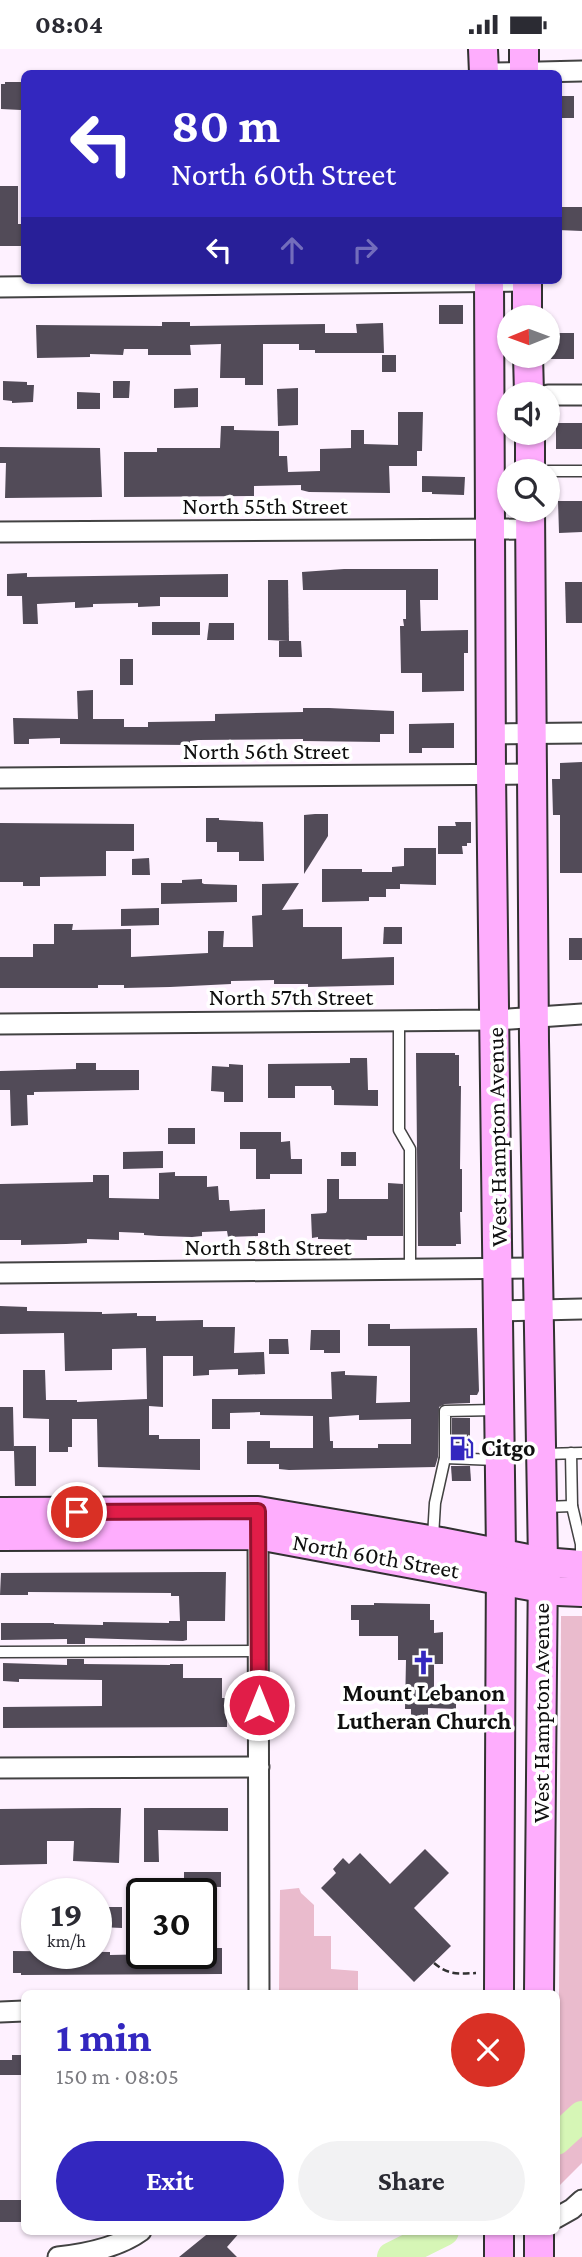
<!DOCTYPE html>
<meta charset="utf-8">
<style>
body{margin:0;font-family:"Crimson Pro",serif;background:#f2f2f3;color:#2b2b33;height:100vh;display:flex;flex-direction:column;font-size:26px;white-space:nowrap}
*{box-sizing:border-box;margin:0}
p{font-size:23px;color:#7c7c81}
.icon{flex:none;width:38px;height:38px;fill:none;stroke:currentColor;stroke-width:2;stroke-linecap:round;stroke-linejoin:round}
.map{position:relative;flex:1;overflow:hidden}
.side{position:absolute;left:21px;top:1941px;width:539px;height:245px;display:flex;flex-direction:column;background:#fff;border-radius:10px;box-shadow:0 2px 5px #0004}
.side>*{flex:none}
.hud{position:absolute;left:21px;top:21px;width:541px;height:214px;border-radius:10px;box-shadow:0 2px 5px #0004;background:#3327bf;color:#fff;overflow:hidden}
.needle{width:46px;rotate:269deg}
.controls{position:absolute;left:497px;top:256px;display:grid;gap:14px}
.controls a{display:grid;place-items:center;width:63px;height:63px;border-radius:50%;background:#fff;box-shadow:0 2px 5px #0004;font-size:35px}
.speed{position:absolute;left:21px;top:1829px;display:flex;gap:14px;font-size:35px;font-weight:700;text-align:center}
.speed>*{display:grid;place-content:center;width:91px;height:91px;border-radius:50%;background:#fff;box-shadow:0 2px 5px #0004;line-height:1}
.speed small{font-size:18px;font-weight:400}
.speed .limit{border:4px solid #111;border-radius:10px;background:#fff;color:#111}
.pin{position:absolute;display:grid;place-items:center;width:60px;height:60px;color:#fff;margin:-30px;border:4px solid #fff;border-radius:50%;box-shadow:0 2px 7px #0007}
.me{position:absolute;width:77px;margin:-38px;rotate:0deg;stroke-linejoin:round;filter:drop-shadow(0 0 5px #0008)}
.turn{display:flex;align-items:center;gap:24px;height:147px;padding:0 35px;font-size:32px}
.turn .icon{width:91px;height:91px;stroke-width:2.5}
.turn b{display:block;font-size:49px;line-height:60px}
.lanes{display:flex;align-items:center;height:66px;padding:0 35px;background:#0003;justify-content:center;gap:35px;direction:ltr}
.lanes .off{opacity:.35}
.round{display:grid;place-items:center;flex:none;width:74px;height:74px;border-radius:37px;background:#f2f2f3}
.overview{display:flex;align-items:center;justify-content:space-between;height:119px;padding:0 35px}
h1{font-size:42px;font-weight:700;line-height:52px;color:#3327bf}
.primary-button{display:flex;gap:14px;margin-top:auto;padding:14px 35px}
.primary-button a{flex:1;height:80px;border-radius:42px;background:#3327bf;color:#fff;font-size:28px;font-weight:700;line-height:80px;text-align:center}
.primary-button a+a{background:#f2f2f3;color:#2b2b33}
.status{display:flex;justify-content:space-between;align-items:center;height:49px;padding:0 35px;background:#fff;direction:ltr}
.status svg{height:19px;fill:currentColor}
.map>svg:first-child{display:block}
</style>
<div class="status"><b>08:04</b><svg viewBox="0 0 49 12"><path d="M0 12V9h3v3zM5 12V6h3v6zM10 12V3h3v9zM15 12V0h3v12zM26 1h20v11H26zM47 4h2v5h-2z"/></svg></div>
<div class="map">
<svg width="582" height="2208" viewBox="0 0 582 2208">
<rect width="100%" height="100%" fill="#fef1ff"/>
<!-- green -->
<g fill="#eabbcd">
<path d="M561,1567H582V2114L558,2138Z"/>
<path d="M299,1839L301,1844L314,1856V1887H331V1920L358,1922V1944H279L280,1841Z"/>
</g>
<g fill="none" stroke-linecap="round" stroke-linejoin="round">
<!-- river -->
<g stroke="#d6f6b6" stroke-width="30">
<path d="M556,2091L582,2067"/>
<path d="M392,2208L444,2182"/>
</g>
</g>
<!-- building -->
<g fill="#524b58" fill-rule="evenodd">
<path d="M5,33H21V61L1,60V35H5Z"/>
<rect x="558" y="47" width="16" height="22"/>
<path d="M0,137H18V175H24V197H0Z"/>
<path d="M558,158H582V182L558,181Z"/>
<rect x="439" y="256" width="24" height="19"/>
<path d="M162,273H190V277L325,275V284H357L356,275L383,274L384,304H315V301H299V295H263V336H245V329H220L221,295L190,296L191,306H148V300H124L123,306L90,305V308L37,309L36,276L162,277Z"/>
<path d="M549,284H574V310H548Z"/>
<rect x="382" y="306" width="14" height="17"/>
<path d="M3,332L27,333V336H34L33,353L12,354V352L3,351Z"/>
<path d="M113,332H130L129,349H113Z"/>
<path d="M198,339V358L174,359V340Z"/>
<path d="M298,339V376L278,377L277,340Z"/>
<path d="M77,343L100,344V360H77Z"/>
<path d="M398,363H423L422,402H417V417H389L390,444L309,443L301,441V436L254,437V447L124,448V403H157V399H220L221,377H234V381L279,382V407H287L288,423L320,422V400L351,399V381H364V395L398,396Z"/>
<rect x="556" y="374" width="26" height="26"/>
<path d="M0,398L100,399L102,448L5,449L6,414H0Z"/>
<path d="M422,427L465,428L464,446L432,445V443H422Z"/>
<path d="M558,452H582V483L559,484Z"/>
<path d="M344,520H438V551H420L421,582L468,581V604H464V642L422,643V624H401L400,577H404L403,570H406V541H303L302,523Z"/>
<path d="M27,524V528L228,525V548H160V557L138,558V554L93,555V558L75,559V553L37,555L38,575H23L22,547H7V525Z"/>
<path d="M268,531H288L289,592L268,591Z"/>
<path d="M565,533H582V574H566Z"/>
<rect x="152" y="573" width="48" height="13"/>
<path d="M209,574H234V591H207Z"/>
<path d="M279,592H301L302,608H279Z"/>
<rect x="120" y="610" width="13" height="26"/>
<path d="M93,641V670H124V678H148V673L215,672V665L303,663V659H329L394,662V685H380V693L303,692V690L198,691L190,692V696L60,695V689L29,690V695H14L13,669L78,670L77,642Z"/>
<path d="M454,674V699H422V704H409V675Z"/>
<path d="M582,713V824H560V766H553L552,730H560V714Z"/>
<path d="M315,765H328V787L304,825V766Z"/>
<path d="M206,769H219V771L263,773L264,812H239V803H217V793H206Z"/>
<path d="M455,773H471V794H467V797H462L463,805H438V777H456Z"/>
<path d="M0,774L134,775V802H106V827L40,828V837H23V833H0Z"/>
<path d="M404,799H436V836L400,835V840H386V848H369V852L322,853V820H362V823H392V818L404,817Z"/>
<path d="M149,809L150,826H132V810Z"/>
<path d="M202,830V834L204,835L237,836V853L161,855V834H182V831Z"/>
<path d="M299,834L282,861L303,860V878H342V910L394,908V936L308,938V935H274V931L231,932V935L170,938L124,939V936H98V939H0V908H33V895H54V875H73L72,881L131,880V908L208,904V882H224L223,898H253L252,867L262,866V835Z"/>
<path d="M159,859V876L121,877V860Z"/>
<path d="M384,878H402V895H383Z"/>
<rect x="569" y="889" width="13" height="22"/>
<path d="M416,1004H455V1006H459V1037H461L460,1120H462V1163H460L461,1195H456V1197H418Z"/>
<path d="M350,1009H367L368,1041H378V1057L334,1056V1041H332L331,1037H295V1049H268V1015L350,1014Z"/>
<path d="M76,1014H96V1021H139V1041L34,1043V1046H27L28,1076L11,1077L10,1041H0V1022L76,1020Z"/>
<path d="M229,1015L243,1016V1053H224V1043L211,1042L212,1017L229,1018Z"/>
<rect x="168" y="1079" width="27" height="16"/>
<path d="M240,1083H281V1093L290,1092L291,1110H302V1125H270V1130H256V1100H240Z"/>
<path d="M163,1102V1119L123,1120V1103Z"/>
<rect x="341" y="1103" width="15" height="14"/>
<path d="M175,1123V1127H207V1138L218,1137L219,1151H229L230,1162L265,1160V1184H258V1187L228,1188L227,1182L202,1183V1187L192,1188L159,1187L144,1186V1184L119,1183V1191L87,1190V1194L66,1195L21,1196V1191H0V1135L93,1133V1126H109V1149L159,1150V1124Z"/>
<path d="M327,1130H339V1150H388V1134L403,1135V1187H367V1191L318,1190V1188L312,1189L311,1165L326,1164L327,1162Z"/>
<path d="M0,1257L27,1258V1262L102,1263V1265L137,1264V1267H156V1272L203,1271V1278H235L234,1304L264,1303L265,1325L238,1326V1320L209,1321V1326L193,1327V1307H163V1358L149,1357V1386H159V1390H200V1421L98,1418L97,1370H72V1398H68V1403H49V1370L23,1369V1321H45L46,1351H77V1353L147,1350L146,1299L112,1300V1321L65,1322L64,1284L0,1285Z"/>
<path d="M368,1275H390V1280L477,1279L479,1342L477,1346H470V1354L445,1355L439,1358L438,1408L435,1418L289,1421L279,1420V1415H247V1392H270V1399H313V1367L260,1366V1363L230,1364V1380H212V1350H332L331,1323L345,1322V1326L377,1327L376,1354L410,1353V1297H368ZM359,1366V1371L411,1370V1395H378V1399H333V1392H330L329,1368Z"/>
<path d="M311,1281H340V1304H324V1301H310Z"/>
<path d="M269,1290H288L289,1305H269Z"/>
<path d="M0,1358H13L14,1401V1397H36V1437H15L14,1402H0Z"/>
<path d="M452,1369H470V1403L452,1402Z"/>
<path d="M451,1417H470L471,1432H452Z"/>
<path d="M203,1523H226L225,1572H183H187V1591L183,1592L85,1589V1595H67V1590L1,1591V1574H54V1575L103,1576V1573L169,1574V1572H180L179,1547H171V1544L28,1543V1546H0L1,1524Z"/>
<path d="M374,1554L430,1555V1571H434V1584L443,1583V1615H434V1643H456V1660L428,1659V1675L411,1674V1660H405L406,1611H398V1587H359V1571H351V1556H374Z"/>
<path d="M67,1610H84V1615L170,1616V1615H183V1629H222V1649H227V1678L3,1679V1658L102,1657V1631L19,1630V1633L3,1632V1614L67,1616Z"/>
<path d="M92,1759H121L119,1814L73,1812L74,1792H47V1815L0,1816V1760Z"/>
<path d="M144,1759H228V1782L158,1781L159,1813H144Z"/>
<path d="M425,1800L449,1824L414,1859L451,1897L414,1933L321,1839L336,1824L333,1820L343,1809L349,1815L360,1804L390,1835Z"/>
<path d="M184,1823H221V1838L184,1837Z"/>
<path d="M100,1858H122V1879L100,1878Z"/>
<path d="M201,1869L216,1870V1899H222V1925L21,1926V1924H13V1902L110,1903V1906L201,1904Z"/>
<path d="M12,2006H24V2026H0V2011H12Z"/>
<rect x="0" y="2151" width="24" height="22"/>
<path d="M211,2182H241L227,2198L237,2208H179Z"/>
</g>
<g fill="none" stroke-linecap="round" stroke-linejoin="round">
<defs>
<g id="lane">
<path d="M548,422H582"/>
<path d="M399,972V1081L410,1100V1221"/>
<path d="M544,1405L582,1404"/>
<path d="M445,1409L496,1411"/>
<path d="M572,1457L581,1495V1515"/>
<path d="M545,1458L572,1457L571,1404"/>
<path d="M433,1488L435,1454L445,1409V1362L496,1361"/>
<path d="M0,1603L259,1602"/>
</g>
<g id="street">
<path d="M494,24L582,22"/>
<path d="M0,238L527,232"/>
<path d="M548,346H582"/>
<path d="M0,483L531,480"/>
<path d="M492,685L582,684"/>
<path d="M0,729L532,725"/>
<path d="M0,975L495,971L582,965"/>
<path d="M0,1224L537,1219"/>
<path d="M498,1262L582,1260"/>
<path d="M258,1474L259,1944"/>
<path d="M0,1719L259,1718"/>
<path d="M0,1963L24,1962"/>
<path d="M556,2169L572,2160L582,2151"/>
<path d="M58,2208C85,2205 119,2198 141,2182"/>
</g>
<g id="secondary">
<path d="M483,0L484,24"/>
<path d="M524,24V0"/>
<path d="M489,231L491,725L501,1504L499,1944"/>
<path d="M527,231V268"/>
<path d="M528,306L529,345"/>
<path d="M530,383V422"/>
<path d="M530,460L534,992L543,1513L539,1944"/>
<path d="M0,1463L258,1462L441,1493L543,1513L582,1516"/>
<path d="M0,1487L258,1486L558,1542L582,1543"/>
<path d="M499,2182V2208"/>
<path d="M539,2208V2182"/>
</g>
</defs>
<!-- lane casing -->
<use href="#lane" stroke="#424242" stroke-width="13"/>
<!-- street casing -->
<use href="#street" stroke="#424242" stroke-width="23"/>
<!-- secondary casing -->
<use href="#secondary" stroke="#313131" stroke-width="32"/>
<!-- path -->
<path stroke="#313131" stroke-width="2.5" stroke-dasharray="7 3.5" stroke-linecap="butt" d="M434,1914C448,1926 458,1925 476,1924"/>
<!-- lane -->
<use href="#lane" stroke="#fff" stroke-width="10"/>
<!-- street -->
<use href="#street" stroke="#fff" stroke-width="19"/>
<!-- secondary -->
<use href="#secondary" stroke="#feadfd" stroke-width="28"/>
</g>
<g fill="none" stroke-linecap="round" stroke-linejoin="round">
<defs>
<path id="route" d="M77,1463L258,1462L259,1656"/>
</defs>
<!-- route casing -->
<use href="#route" stroke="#92132f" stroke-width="18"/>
<!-- route -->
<use href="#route" stroke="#e11d48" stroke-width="12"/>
</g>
<!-- icons -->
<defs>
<symbol id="fuel-bare" viewBox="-9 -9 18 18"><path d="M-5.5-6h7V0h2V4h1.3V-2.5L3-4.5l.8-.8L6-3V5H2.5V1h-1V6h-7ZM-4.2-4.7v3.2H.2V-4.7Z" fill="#3327bf" stroke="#fff" stroke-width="2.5" paint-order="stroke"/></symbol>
<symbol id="church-bare" viewBox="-9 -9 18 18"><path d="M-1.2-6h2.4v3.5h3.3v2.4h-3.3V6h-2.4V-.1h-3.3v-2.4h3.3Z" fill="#3327bf" stroke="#fff" stroke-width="2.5" paint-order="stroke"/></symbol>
</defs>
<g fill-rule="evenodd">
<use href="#fuel-bare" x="444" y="1382" width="35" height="35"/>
<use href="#church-bare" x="406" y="1596" width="35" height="35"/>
</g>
<g text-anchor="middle" stroke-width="7" stroke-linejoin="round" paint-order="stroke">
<!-- street labels -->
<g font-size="24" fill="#0f0f0f" stroke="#fff">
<text x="265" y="465">North 55th Street</text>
<text x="266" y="710">North 56th Street</text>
<text x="291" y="956">North 57th Street</text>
<text transform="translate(497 1088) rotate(-91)" y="8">West Hampton Avenue</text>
<text x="268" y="1206">North 58th Street</text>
<text transform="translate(376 1507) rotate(10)" y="8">North 60th Street</text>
<text transform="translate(541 1664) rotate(-90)" y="8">West Hampton Avenue</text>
</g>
<!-- poi labels -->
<g font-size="24" font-weight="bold" fill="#0f0f0f" stroke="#fff" text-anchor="start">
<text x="481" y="1407">Citgo</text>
<text x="424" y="1652" text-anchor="middle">Mount Lebanon<tspan x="424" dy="28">Lutheran Church</tspan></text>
</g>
</g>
</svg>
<div class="controls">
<a><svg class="needle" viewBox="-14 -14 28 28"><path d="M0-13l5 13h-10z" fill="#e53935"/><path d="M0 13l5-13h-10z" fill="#7c7c81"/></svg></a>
<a><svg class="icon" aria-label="sound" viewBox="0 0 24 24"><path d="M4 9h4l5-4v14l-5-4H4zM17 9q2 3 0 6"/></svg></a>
<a><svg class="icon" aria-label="search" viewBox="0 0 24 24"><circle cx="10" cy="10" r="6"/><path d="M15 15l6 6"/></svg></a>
</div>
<div class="speed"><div>19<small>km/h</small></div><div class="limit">30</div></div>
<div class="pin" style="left:77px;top:1463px;background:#d93025"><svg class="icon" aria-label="arrive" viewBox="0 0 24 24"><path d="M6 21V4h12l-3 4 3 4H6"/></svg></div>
<svg class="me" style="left:259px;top:1656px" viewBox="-20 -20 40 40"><circle r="17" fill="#e11d48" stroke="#fff" stroke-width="3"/><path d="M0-11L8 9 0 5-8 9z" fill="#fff"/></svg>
<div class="hud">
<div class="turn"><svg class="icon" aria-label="left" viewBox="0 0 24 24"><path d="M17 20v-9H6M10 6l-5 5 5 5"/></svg><div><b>80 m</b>North 60th Street</div></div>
<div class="lanes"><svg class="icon" aria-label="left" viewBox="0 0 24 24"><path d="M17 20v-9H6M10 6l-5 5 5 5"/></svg><svg class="icon off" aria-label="ahead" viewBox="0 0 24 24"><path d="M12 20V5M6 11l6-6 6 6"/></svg><svg class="icon off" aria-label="right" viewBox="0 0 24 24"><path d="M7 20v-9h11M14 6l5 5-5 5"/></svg></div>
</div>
<section class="side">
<div class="overview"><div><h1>1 min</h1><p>150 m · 08:05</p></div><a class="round" style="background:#d93025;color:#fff"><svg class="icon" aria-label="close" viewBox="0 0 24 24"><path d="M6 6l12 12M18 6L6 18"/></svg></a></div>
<div class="primary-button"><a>Exit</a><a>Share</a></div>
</section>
</div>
